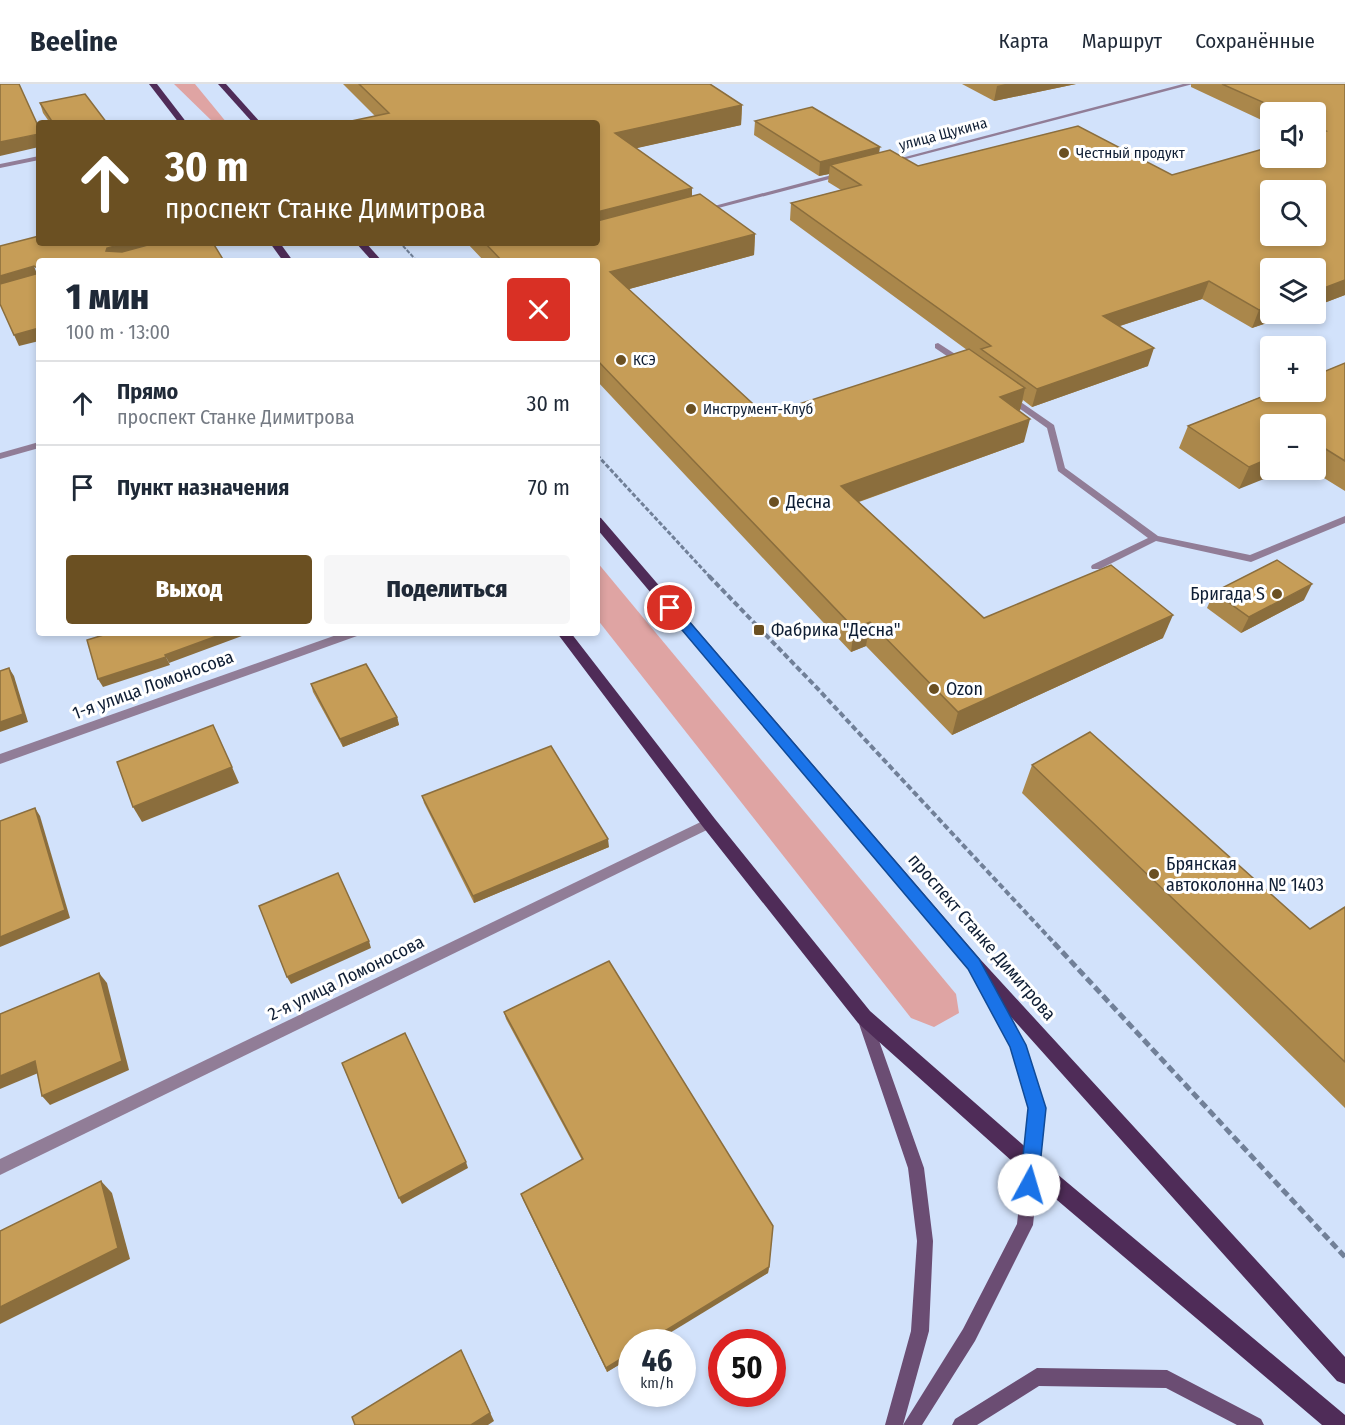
<!DOCTYPE html>
<html lang="ru">
<meta charset="utf-8">
<style>
body{margin:0;font-family:"Fira Sans Condensed",sans-serif;background:#f6f6f7;color:#1f2937;height:100vh;display:flex;flex-direction:column;font-size:22px;white-space:nowrap}
*{box-sizing:border-box;margin:0}
p{font-size:20px;color:#747a83}
.icon{flex:none;width:33px;height:33px;fill:none;stroke:currentColor;stroke-width:2;stroke-linecap:round;stroke-linejoin:round}
.map{position:relative;flex:1;overflow:hidden}
.drawer{position:absolute;left:36px;top:174px;width:564px;height:378px;display:flex;flex-direction:column;background:#fff;border-radius:6px;box-shadow:0 3px 9px #0003}
.drawer>*{flex:none}
.top-card{position:absolute;left:36px;top:36px;width:564px;height:126px;border-radius:6px;box-shadow:0 3px 9px #0003;background:#6b5022;color:#fff;overflow:hidden}
.controls{position:absolute;left:1260px;top:18px;display:grid;gap:12px}
.controls a{display:grid;place-items:center;width:66px;height:66px;border-radius:6px;background:#fff;box-shadow:0 3px 9px #0003;font-size:30px}
.speed{position:absolute;left:618px;top:1245px;display:flex;gap:12px;font-size:30px;font-weight:700;text-align:center}
.speed>*{display:grid;place-content:center;width:78px;height:78px;border-radius:50%;background:#fff;box-shadow:0 3px 9px #0003;line-height:1}
.speed small{font-size:15px;font-weight:400}
.speed .limit{border:9px solid #d22;background:#fff;color:#111}
.pin{position:absolute;display:grid;place-items:center;width:51px;height:51px;color:#fff;margin:-26px;border:3px solid #fff;border-radius:50%;box-shadow:0 2px 6px #0007}
.me{position:absolute;width:66px;margin:-33px;rotate:6deg;stroke-linejoin:round;filter:drop-shadow(0 0 4px #0008)}
.turn{display:flex;align-items:center;gap:21px;height:126px;padding:0 30px;font-size:27px}
.turn .icon{width:78px;height:78px;stroke-width:2.5}
.turn b{display:block;font-size:42px;line-height:51px}
.round{display:grid;place-items:center;flex:none;width:63px;height:63px;border-radius:6px;background:#f6f6f7}
.headline{display:flex;align-items:center;justify-content:space-between;height:102px;padding:0 30px}
h1{font-size:36px;font-weight:800;line-height:45px}
.primary-button{display:flex;gap:12px;margin-top:auto;padding:12px 30px}
.primary-button a{flex:1;height:69px;border-radius:6px;background:#6b5022;color:#fff;font-size:24px;font-weight:800;line-height:69px;text-align:center}
.primary-button a+a{background:#f6f6f7;color:#1f2937}
ul{padding:0;list-style:none}
li{display:flex;align-items:center;gap:18px;height:84px;padding:0 30px;border-top:2px solid #e0e1e3}
li div{flex:1}
li b{display:block;font-size:22px}
li em{font-style:normal}
header{display:flex;align-items:center;gap:36px;box-sizing:border-box;height:84px;padding:0 30px;background:#fff;border-bottom:2px solid #e0e1e3}
header strong{font-size:28px}
nav{display:flex;gap:33px;margin-inline-start:auto;font-size:21px}
.map>svg:first-child{display:block}
</style>
<header>
<strong>Beeline</strong>
<nav><a>Карта</a><a>Маршрут</a><a>Сохранённые</a></nav>
</header>
<div class="map">
<svg width="1345" height="1341" viewBox="0 0 1345 1341">
<rect width="100%" height="100%" fill="#d2e2fb"/>
<!-- green -->
<g fill="#dfa4a3">
<path d="M174,0H195L227,39H214Z"/>
<path d="M597,478L956,910L959,929L934,943L911,934L597,535Z"/>
</g>
<g fill="none" stroke-linecap="round" stroke-linejoin="round">
<!-- path-far3 -->
<path stroke="#718098" stroke-width="2" stroke-dasharray="4 1.5" stroke-linecap="butt" d="M403,162L417,177"/>
<!-- path-far2 -->
<path stroke="#718098" stroke-width="3" stroke-dasharray="4.5 2" stroke-linecap="butt" d="M597,371L710,493"/>
<!-- path-far1 -->
<path stroke="#718098" stroke-width="4" stroke-dasharray="6 3" stroke-linecap="butt" d="M709,492L818,605L1055,860"/>
<!-- path -->
<path stroke="#718098" stroke-width="5" stroke-dasharray="8 4" stroke-linecap="butt" d="M1054,859L1345,1173"/>
<!-- service -->
<g fill="#917d97" fill-rule="evenodd">
<path d="M938,259L966,277V281H960L935,264V260Z"/>
<path d="M1009,310L1054,341L1065,384L1158,452L1250,471L1345,432V439L1251,478L1156,457L1100,485H1092L1091,483L1092,481L1148,454L1058,387L1047,344L1006,315L1005,313Z"/>
</g>
<!-- minor -->
<g fill="#917d97" fill-rule="evenodd">
<path d="M39,72V76L0,84V80Z"/>
<path d="M39,358V364L0,375V369Z"/>
<path d="M342,549H358L357,552L0,680V670Z"/>
<path d="M709,734L713,735L715,739L713,743L0,1091V1075Z"/>
</g>
<!-- tertiary -->
<g fill="#917d97" fill-rule="evenodd">
<path d="M1183,0H1193L891,79L886,78Z"/>
<path d="M843,88L846,90L845,91L703,128L699,126Z"/>
</g>
<!-- secondary -->
<g fill="#6b4d73" fill-rule="evenodd">
<path d="M982,890L987,892L1024,961L1045,1024L1033,1141L975,1257L922,1341H903L963,1245L1017,1140L1029,1024L1010,963L975,896L977,892Z"/>
<path d="M864,928L869,929L871,934L924,1084L933,1157L929,1247L903,1341H885L911,1247L917,1157L908,1084L857,934L859,929Z"/>
<path d="M1037,1284L1167,1286L1261,1335L1264,1341H1237L1166,1304L1039,1302L977,1341H952L955,1335Z"/>
</g>
<!-- primary -->
<g fill="#4f2c58" fill-rule="evenodd">
<path d="M149,0H157L187,39H179Z"/>
<path d="M218,0H226L261,39H253Z"/>
<path d="M270,159H280L293,177H283Z"/>
<path d="M356,159H366L382,177H372Z"/>
<path d="M597,433L601,434L980,875L1345,1273V1300L1337,1297L968,885L597,445Z"/>
<path d="M557,549H571L715,735L870,927L1038,1074L1345,1331V1341H1322L1024,1088L858,939L703,743Z"/>
</g>
</g>
<!-- wall -->
<g fill="#aa874b">
<path d="M343,0H710L742,21L741,41L636,64L692,113L755,150L754,171L629,205L765,331L967,266L790,136L791,119L841,106L828,98L829,90L819,92L754,51L755,37L879,69L918,82L1172,91L1316,74V28H1270V40L1191,3V0H1345V211L1316,222L1270,230H1293L1252,244L1202,215L1120,242L1148,282L1032,323L1023,316L1019,327L1024,358L859,418L984,534L1163,554L952,651L866,562L851,568L597,297V177H484L467,159H597V39L375,32Z"/>
<path d="M962,0H1076L994,17Z"/>
<path d="M40,19L107,39H50L43,29Z"/>
<path d="M1345,279V407L1311,386H1316V340L1239,405L1179,364L1188,342Z"/>
<path d="M1214,508L1304,516L1241,549L1207,524Z"/>
<path d="M311,600L397,633L399,641L343,663L313,608Z"/>
<path d="M1032,681L1310,845L1345,823V1024L1022,709Z"/>
<path d="M422,712L609,763L474,819L424,719Z"/>
<path d="M504,928L769,1183L768,1189L632,1258V1273L607,1288L523,1116L521,1110L582,1076L506,935Z"/>
</g>
<!-- shaded-wall -->
<g fill="#8b6e3d">
<path d="M1005,0H1076L994,17L997,2Z"/>
<path d="M742,21L741,41L615,69V49Z"/>
<path d="M39,50V63L0,72V58Z"/>
<path d="M880,63L878,77L830,81L829,90L819,92L820,78Z"/>
<path d="M692,104V125L597,150V128Z"/>
<path d="M755,150L754,171L611,210L610,188Z"/>
<path d="M126,159H166L110,177L106,167L107,164Z"/>
<path d="M34,182L38,193L0,204V192Z"/>
<path d="M1345,196V211L1316,222V207Z"/>
<path d="M1209,197L1202,215L1098,249L1103,232Z"/>
<path d="M1270,222V230H1293L1252,244L1259,226Z"/>
<path d="M39,244V257L19,262L14,251Z"/>
<path d="M1154,264L1148,282L1032,323L1037,305Z"/>
<path d="M1025,304L1020,327L1000,313Z"/>
<path d="M1030,335L1024,358L838,425L841,402Z"/>
<path d="M1270,374V386H1286L1239,405L1249,383Z"/>
<path d="M1312,500L1304,516L1241,549L1249,533Z"/>
<path d="M1173,531L1163,554L952,651L958,628Z"/>
<path d="M870,538L866,562L851,568L854,544Z"/>
<path d="M225,549H250L169,579L165,571Z"/>
<path d="M166,573L170,581L103,603L98,595Z"/>
<path d="M9,584L14,592L28,638L0,648V638Z"/>
<path d="M397,633L399,641L343,663L340,655Z"/>
<path d="M232,683L239,699L142,738L133,723Z"/>
<path d="M35,724L40,732L70,834L0,863V853Z"/>
<path d="M608,755L609,763L474,819L473,812Z"/>
<path d="M369,857L371,864L291,900L287,893Z"/>
<path d="M99,889L107,899L129,986L50,1021L42,1012Z"/>
<path d="M35,977L43,987L0,1005V992Z"/>
<path d="M466,1078L468,1084L402,1120L399,1114Z"/>
<path d="M101,1097L112,1109L130,1175L0,1240V1223Z"/>
<path d="M769,1183L768,1189L655,1258H647Z"/>
<path d="M461,1266L494,1337L488,1341H471Z"/>
<path d="M632,1268V1273L607,1288L606,1284Z"/>
</g>
<!-- building -->
<g fill="#c69d57" stroke="#8b6e3d" stroke-width="1.5" fill-rule="evenodd">
<path d="M0,0H19L39,44V50L0,58Z"/>
<path d="M359,0H710L742,21L615,49L692,104L597,128V39H342L389,29Z"/>
<path d="M1222,0H1345V196L1316,207V184H1270V222L1259,226L1209,197L1103,232L1154,264L1037,305L981,265L991,262L791,119L861,101L830,81L890,66L918,82L1078,42L1172,91L1270,63V74H1316V50L1326,47L1316,42V28H1285ZM1270,106H1316V152H1270Z"/>
<path d="M85,10L107,39H53L40,19Z"/>
<path d="M812,23L880,63L820,78L755,37Z"/>
<path d="M700,110L755,150L610,188L765,331L969,265L1025,304L1000,313L1030,335L841,402L984,534L1111,481L1173,531L958,628L870,538L854,544L597,276V177H502L485,159H597V137Z"/>
<path d="M39,152V159H126L107,164L106,167L122,168L155,159H213L224,177H39V244L14,251L0,220V200L36,190L37,184L34,182L0,192V162Z"/>
<path d="M1345,279V377L1316,359V340H1270V374L1249,383L1188,342L1274,308H1316V291Z"/>
<path d="M1277,476L1312,500L1249,533L1214,508Z"/>
<path d="M110,549H225L165,571L166,573L98,595L87,556Z"/>
<path d="M366,580L397,633L340,655L311,600Z"/>
<path d="M9,584L23,630L0,638V587Z"/>
<path d="M213,641L232,683L133,723L117,678Z"/>
<path d="M1090,648L1310,845L1345,823V978L1032,681Z"/>
<path d="M551,662L608,755L473,812L422,712Z"/>
<path d="M35,724L65,826L0,853V737Z"/>
<path d="M338,789L369,857L287,893L259,822Z"/>
<path d="M609,877L773,1142L769,1183L647,1258H632V1268L606,1284L521,1110L583,1075L504,928Z"/>
<path d="M99,889L122,977L42,1012L35,977L0,992V930Z"/>
<path d="M405,949L466,1078L399,1114L342,979Z"/>
<path d="M101,1097L118,1164L0,1223V1147Z"/>
<path d="M461,1266L490,1329L471,1341H355L352,1333Z"/>
</g>
<!-- route -->
<path fill="#1a73e8" stroke="#114b97" stroke-width="1.5" d="M670,520L675,521L979,875L1026,961L1046,1024L1038,1101L1036,1108L1029,1110L1023,1108L1020,1101L1028,1024L1010,963L968,885L666,527V521Z"/>
<!-- markers -->
<g fill="#6b5022" stroke="#fff" stroke-width="2">
<circle cx="1064" cy="69" r="6"/>
<circle cx="621" cy="276" r="6"/>
<circle cx="691" cy="325" r="6"/>
<circle cx="774" cy="418" r="6"/>
<circle cx="1277" cy="510" r="6"/>
<rect x="753" y="540" width="12" height="12" rx="3"/>
<circle cx="934" cy="605" r="6"/>
<circle cx="1154" cy="790" r="6"/>
</g>
<g text-anchor="middle" stroke-width="6" stroke-linejoin="round" paint-order="stroke">
<!-- far-street labels -->
<g font-size="15" fill="#0f1e34" stroke="#fff">
<text transform="translate(943 50) rotate(-15)" y="5">улица Щукина</text>
</g>
<!-- far-poi labels -->
<g font-size="15" fill="#0f1e34" stroke="#fff" text-anchor="start">
<text x="1076" y="74">Честный продукт</text>
<text x="633" y="281">КСЭ</text>
<text x="703" y="330">Инструмент-Клуб</text>
</g>
<!-- poi labels -->
<g font-size="18" fill="#0f1e34" stroke="#fff" text-anchor="start">
<text x="786" y="424">Десна</text>
<text x="1265" y="516" text-anchor="end">Бригада S</text>
<text x="771" y="552">Фабрика "Десна"</text>
<text x="946" y="611">Ozon</text>
<text x="1166" y="786">Брянская<tspan x="1166" dy="21">автоколонна № 1403</tspan></text>
</g>
<!-- street labels -->
<g font-size="18" fill="#0f1e34" stroke="#fff">
<text transform="translate(153 601) rotate(-20)" y="6">1-я улица Ломоносова</text>
<text transform="translate(982 853) rotate(49)" y="6">проспект Станке Димитрова</text>
<text transform="translate(346 894) rotate(-26)" y="6">2-я улица Ломоносова</text>
</g>
</g>
</svg>
<div class="controls">
<a><svg class="icon" aria-label="sound" viewBox="0 0 24 24"><path d="M4 9h4l5-4v14l-5-4H4zM17 9q2 3 0 6"/></svg></a>
<a><svg class="icon" aria-label="search" viewBox="0 0 24 24"><circle cx="10" cy="10" r="6"/><path d="M15 15l6 6"/></svg></a>
<a><svg class="icon" aria-label="layers" viewBox="0 0 24 24"><path d="M12 4l9 5-9 5-9-5zM3 14l9 5 9-5"/></svg></a>
<a>+</a>
<a>−</a>
</div>
<div class="speed"><div>46<small>km/h</small></div><div class="limit">50</div></div>
<div class="pin" style="left:670px;top:524px;background:#d93025"><svg class="icon" aria-label="arrive" viewBox="0 0 24 24"><path d="M6 21V4h12l-3 4 3 4H6"/></svg></div>
<svg class="me" style="left:1029px;top:1101px" viewBox="-20 -20 40 40"><circle r="19" fill="#fff"/><path d="M0-13L10 11 0 6-10 11z" fill="#1a73e8"/></svg>
<div class="top-card">
<div class="turn"><svg class="icon" aria-label="ahead" viewBox="0 0 24 24"><path d="M12 20V5M6 11l6-6 6 6"/></svg><div><b>30 m</b>проспект Станке Димитрова</div></div>
</div>
<section class="drawer">
<div class="headline"><div><h1>1 мин</h1><p>100 m · 13:00</p></div><a class="round" style="background:#d93025;color:#fff"><svg class="icon" aria-label="close" viewBox="0 0 24 24"><path d="M6 6l12 12M18 6L6 18"/></svg></a></div>
<ul>
<li><svg class="icon" aria-label="ahead" viewBox="0 0 24 24"><path d="M12 20V5M6 11l6-6 6 6"/></svg><div><b>Прямо</b><p>проспект Станке Димитрова</p></div><em>30 m</em></li>
<li><svg class="icon" aria-label="arrive" viewBox="0 0 24 24"><path d="M6 21V4h12l-3 4 3 4H6"/></svg><div><b>Пункт назначения</b></div><em>70 m</em></li>
</ul>
<div class="primary-button"><a>Выход</a><a>Поделиться</a></div>
</section>
</div>
